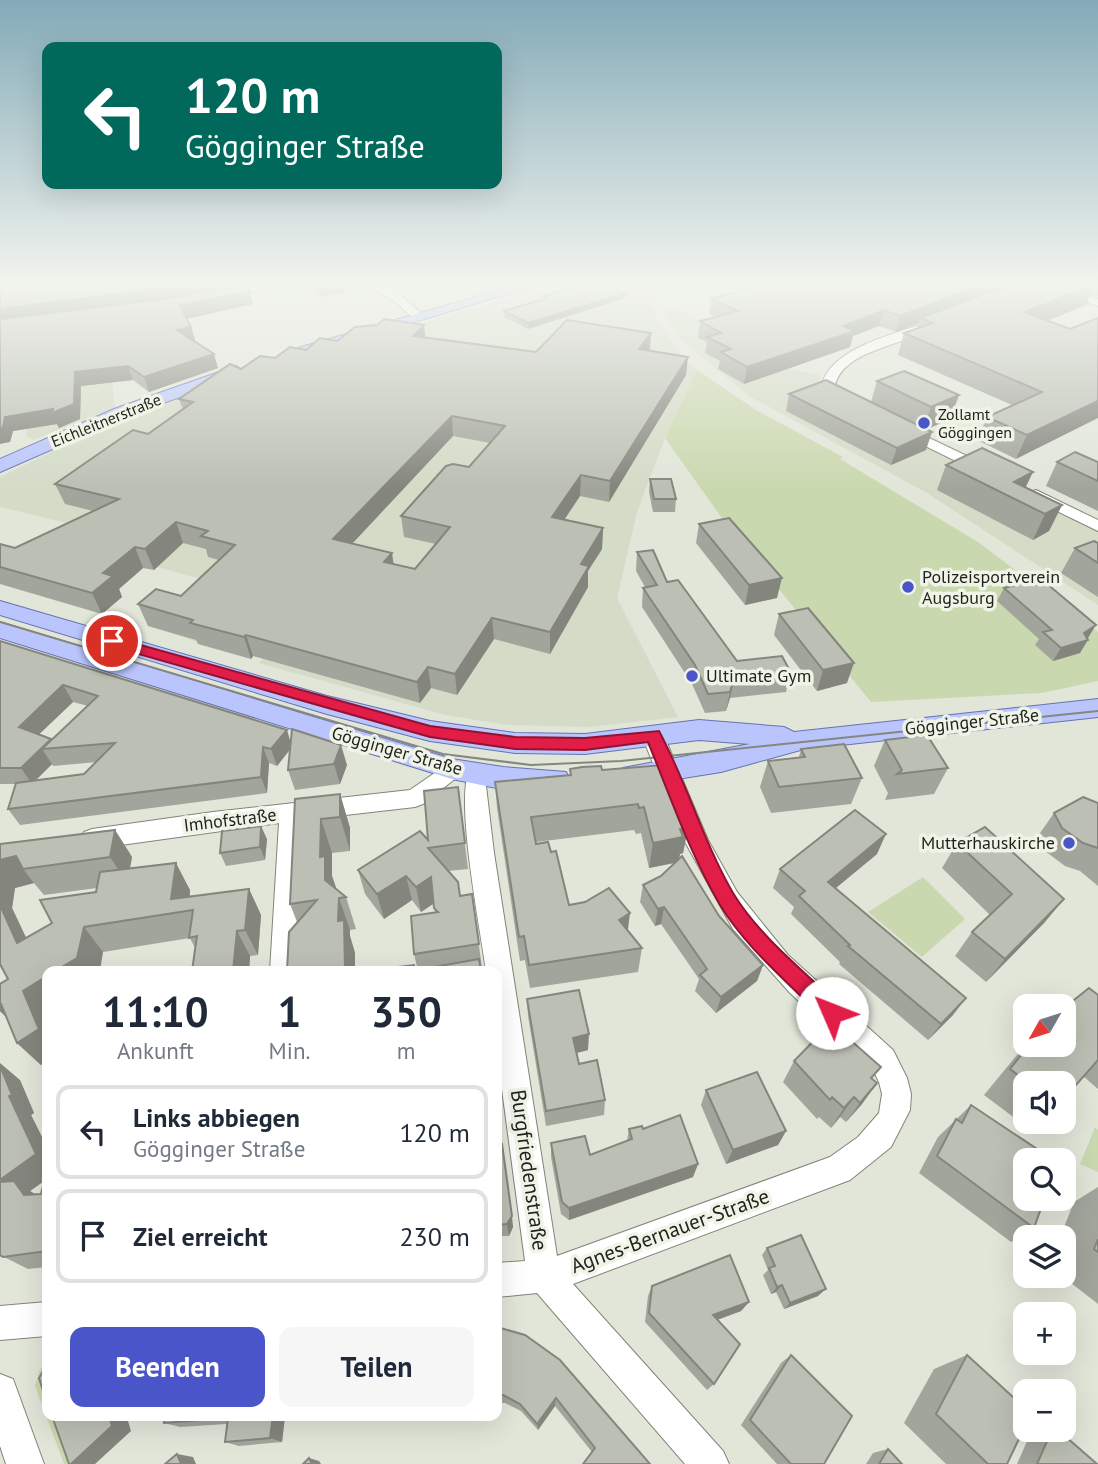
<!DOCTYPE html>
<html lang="de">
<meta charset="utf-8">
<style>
body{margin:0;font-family:"PT Sans",sans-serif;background:#f6f6f7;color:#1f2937;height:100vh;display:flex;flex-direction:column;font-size:26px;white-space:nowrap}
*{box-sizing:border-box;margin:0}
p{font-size:23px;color:#747a83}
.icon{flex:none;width:38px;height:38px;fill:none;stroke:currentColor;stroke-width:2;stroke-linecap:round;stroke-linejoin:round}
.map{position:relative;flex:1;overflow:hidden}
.details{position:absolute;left:42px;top:966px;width:460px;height:455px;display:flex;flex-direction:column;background:#fff;border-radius:14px;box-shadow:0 7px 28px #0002}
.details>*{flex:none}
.hud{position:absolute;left:42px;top:42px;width:460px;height:147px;border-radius:14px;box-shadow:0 7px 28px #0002;background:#00695c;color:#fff;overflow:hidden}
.needle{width:46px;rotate:231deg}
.tools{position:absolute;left:1013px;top:994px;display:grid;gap:14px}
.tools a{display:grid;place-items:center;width:63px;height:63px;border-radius:14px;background:#fff;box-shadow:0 7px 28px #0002;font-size:35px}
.pin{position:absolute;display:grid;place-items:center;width:60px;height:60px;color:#fff;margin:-30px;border:4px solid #fff;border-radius:50%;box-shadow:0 2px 7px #0007}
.me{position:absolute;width:77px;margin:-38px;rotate:314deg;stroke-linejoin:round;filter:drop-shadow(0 0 5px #0008)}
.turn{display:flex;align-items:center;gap:24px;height:147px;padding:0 28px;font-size:32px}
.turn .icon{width:91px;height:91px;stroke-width:2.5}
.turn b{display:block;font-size:49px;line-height:60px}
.eta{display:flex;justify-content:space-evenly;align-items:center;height:119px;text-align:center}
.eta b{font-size:42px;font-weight:800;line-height:49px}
.primary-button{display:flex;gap:14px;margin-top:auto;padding:14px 28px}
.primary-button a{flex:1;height:80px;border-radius:14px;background:#4a55ca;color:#fff;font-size:28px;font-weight:800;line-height:80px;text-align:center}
.primary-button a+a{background:#f6f6f7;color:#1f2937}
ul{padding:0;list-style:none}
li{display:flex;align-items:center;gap:21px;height:94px;margin:0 14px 10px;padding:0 14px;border:4px solid #e0e1e3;border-radius:14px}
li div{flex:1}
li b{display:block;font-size:26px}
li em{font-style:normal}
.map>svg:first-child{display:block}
</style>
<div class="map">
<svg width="1098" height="1464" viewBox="0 0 1098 1464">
<rect width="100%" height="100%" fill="#e2e6d9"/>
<!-- built -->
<g fill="#d4dbc7">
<path d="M557,283H648V295L659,324L683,358L697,370L665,438L637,512L617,598L678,717L589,727L508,725L445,715L259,663L268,653L259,650L251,659L148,626L168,607L209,581L157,567L176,549L0,507V477L101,428L238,378Z"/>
<path d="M662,309L682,311L791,369L820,375V383L1098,530V605L927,493L749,396L680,339Z"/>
<path d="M112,382L115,407L33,440L26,436L33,383Z"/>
</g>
<!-- green -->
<g fill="#cad8af">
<path d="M697,370L756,410L843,457L840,459L978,542L1098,632V681L1042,693L871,702L729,528L665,438Z"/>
<path d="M923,877L965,919L922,957L868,912Z"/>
<path d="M1095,1127L1098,1130V1172L1080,1164Z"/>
<path d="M47,1360V1416H71L89,1464H64L35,1386L40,1369Z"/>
</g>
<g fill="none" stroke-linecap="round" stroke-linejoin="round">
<defs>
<g id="minor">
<path d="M271,283H290L222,299L216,296Z"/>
<path d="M363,283C386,281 409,300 424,317L414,319L394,301Z"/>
<path d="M1029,283H1044L1098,299V306Z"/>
<path d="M925,323L935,325C910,346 843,348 835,386L849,397V403H839L821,387C830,348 892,335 925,323Z"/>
<path d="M904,426L990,467L993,470L985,475L980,473L899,433V427Z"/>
<path d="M1036,490L1098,520V531L1030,498V492Z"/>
<path d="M653,728L660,731L664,736L708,840L737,892L788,955L893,1050L907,1078L911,1094L910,1110L891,1147L850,1180L573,1284L723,1451L729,1464H685L537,1293L497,1297V1263L525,1261L497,1052V971H486C481,931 454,799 470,769L478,767L486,769L489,775L486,786L494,853L557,1256L830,1157L858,1137L879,1113L882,1094L879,1082L873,1070L790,993L733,929L684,840L642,736L646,731Z"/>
<path d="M452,761L460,763L463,769L460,775L423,804L415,807L302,820L296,971H270L279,823L92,849L84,846L80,839L84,832L92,829L213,812L410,790Z"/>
<path d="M47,1302V1336L0,1340V1306Z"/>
<path d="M0,1374L13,1379L44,1464H6L0,1446Z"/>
</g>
<g id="major">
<path d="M524,283H544L308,354L303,356L295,351L298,348Z"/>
<path d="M236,366L244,371L242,374L126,417L0,472V459L114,409Z"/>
<path d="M0,601L327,696L430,721L515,733L585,734L699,720L784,727L794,732L1098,699V717L804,749L721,772L633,786L623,782L619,775L623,768L750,744L699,740L585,754L515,753L430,741L327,714L0,615Z"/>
<path d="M0,622L452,759L503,767L566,772L570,780L566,788C531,798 487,786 452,779L0,638Z"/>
</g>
</defs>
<!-- minor casing -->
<use href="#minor" stroke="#808579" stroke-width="2"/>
<!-- major casing -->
<use href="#major" stroke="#6673af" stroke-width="2"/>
<!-- minor -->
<use href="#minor" fill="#fff" fill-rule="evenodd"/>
<!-- major -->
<use href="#major" fill="#bac5fe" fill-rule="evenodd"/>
<!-- tram -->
<path stroke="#84877e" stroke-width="2" d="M0,622L443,754L531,765L621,761L1098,711"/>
</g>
<!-- wall -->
<g fill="#a2a59b" fill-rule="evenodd">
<path d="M0,283H237L250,291L253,304L187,319L195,340L193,341L218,368L149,392L133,380L81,386L80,419L59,428L57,424L13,431L10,442Z"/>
<path d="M305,283H343L345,292L321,297Z"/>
<path d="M765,283H1011V284L1015,283H1098V297L1090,295L1086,305L1047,321L1070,329L1098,318L1016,459L977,440L987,417L1012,405L898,355L904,333L917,328L919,323L896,332L879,326L853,336L850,347L744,384L718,369L720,361L705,353L707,342L698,338L700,321L715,317L709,314L711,299Z"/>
<path d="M626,293L625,298L528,329L504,317V311L544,299V296Z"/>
<path d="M651,333L650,351L686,375L609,502L580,496L564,520L603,528L602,549L588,571V587L550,654L494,639L457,695L431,688L420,703L253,656L251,659L198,644L196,640L148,626L138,604L181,596L219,560L208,557L206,549L183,543L154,570L143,568L119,589L122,597L102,614L0,584V544L15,548L93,511L65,504L55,484L148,434L183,409L179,399L241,369L337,341L426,337L536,352ZM453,436L490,443L469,467L401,516L404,537L436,544L415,569L394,564L352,543Z"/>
<path d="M877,381L959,395L950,419L926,429V450L891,465L786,411L789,394L871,402Z"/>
<path d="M1057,462H1098V511L1046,486Z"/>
<path d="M946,465L1026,487L1062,505L1049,531L1033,540L937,490Z"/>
<path d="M650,479L676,499L675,512H653L649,492Z"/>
<path d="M699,524L777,598L745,605L696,543Z"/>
<path d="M1098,543V597L1061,573L1075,548Z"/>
<path d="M637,552L667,582L737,661L791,673L786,692L730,698L726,711L705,713L692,684L642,607L643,588L645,587L636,571Z"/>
<path d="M1004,588L1088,638L1080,653L1053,661L1035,645L1039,639L997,601Z"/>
<path d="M779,614L847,683L817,691L774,635Z"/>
<path d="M0,641L291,743L347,765L340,784L295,790L288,770L290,749L277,766L269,763L267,793L20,825L8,809L16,784H0ZM73,702L88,706L52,740L51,739L39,734ZM97,762L84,774L35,781L52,764L53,766Z"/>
<path d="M885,740L948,768L934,794L885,800L888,793L874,766Z"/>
<path d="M801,749L862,778L851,804L771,813L760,787L768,761L799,757Z"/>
<path d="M570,769L602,770L688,828L683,853L680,854L679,860L719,916L763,965L757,981L716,1013L695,991L699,979L661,924L655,926L640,902L643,885L661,876L675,863L649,868L641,833L636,834L634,830L536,842V844L551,852L569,905L628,931L642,948L638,972L530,988L525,960L520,961L497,808L495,782L570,775Z"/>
<path d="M458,787L468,869L448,871L460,896L472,894L482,968H480L481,971H418L414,954L435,913L434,903L421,912L412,900L384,919L365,894L358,870L428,840Z"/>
<path d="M340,794L350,828V851L332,853V876L336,889L346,897L356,929L350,930V936L355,953L297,922L290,904L295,799Z"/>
<path d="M1098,803V886L1080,871L1065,866L1045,851L1038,836L1054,813Z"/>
<path d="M115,830L132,857L130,869L190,890V897L249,889L261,915L258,955L250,956L249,971H192L195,948L190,938L103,952L47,971V1013L46,1014L47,1018V1061L41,1065L17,1043L7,1018L0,1011V984L8,979L0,844ZM34,883L44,895L97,888L96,892L52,923L26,938L12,908L15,888Z"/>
<path d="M267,839L265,860L226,866L220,853Z"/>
<path d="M957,843L1064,899L1044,923L986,982L955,956L972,932L990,915L942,868Z"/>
<path d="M877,854L836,888L953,1015L928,1040L839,964L840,962L791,914L794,907L773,888L780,869Z"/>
<path d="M1098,995V1089L1083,1076L1064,1083H1026V1122H1044L1032,1131L984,1095L1026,1044V1045H1064Z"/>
<path d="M527,999L588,1050L577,1053L579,1064L605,1100L604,1115L546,1126L528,1016Z"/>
<path d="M794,1061L872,1079L877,1083L862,1104L846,1122L840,1117L831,1128L819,1117L817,1119L783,1082Z"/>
<path d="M20,1080L34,1113L31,1115L47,1147V1267L28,1269L0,1255ZM44,1181L41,1194H35L30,1191Z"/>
<path d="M706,1090L786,1131L778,1145L726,1164L701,1105Z"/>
<path d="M971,1105L1026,1199L1034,1228L1011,1242L919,1173L938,1137Z"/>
<path d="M629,1129H643L698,1164L693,1177L569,1220L561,1214L551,1157V1143L590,1155L627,1141Z"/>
<path d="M497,1145L513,1227L509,1236H497Z"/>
<path d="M1098,1187V1304L1062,1276H1064V1244L1065,1241L1064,1240V1237H1060L1074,1202Z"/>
<path d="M767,1248L818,1296L784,1309L776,1292L771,1294L763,1275L768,1270L762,1255Z"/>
<path d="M652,1286L749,1302L741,1311L717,1320L714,1384L707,1390L645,1322L648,1296Z"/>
<path d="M497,1327L650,1464L592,1452L555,1406L538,1430L521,1411L505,1403H497Z"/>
<path d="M791,1355L824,1464H777L741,1425L781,1363Z"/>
<path d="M967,1355L1007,1464H946L904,1423L934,1369Z"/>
<path d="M165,1416H285L282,1442L239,1446L225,1442L227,1424L180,1427L164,1423Z"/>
<path d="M1032,1430H1058L1097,1464H1017Z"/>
<path d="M888,1449L902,1464H866L873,1453Z"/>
</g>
<!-- shaded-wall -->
<g fill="#84867e">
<path d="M194,283H237L238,287L174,300L0,323V309Z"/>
<path d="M319,283H343L345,292L321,297Z"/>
<path d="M987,283H1011L1010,287L920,318L919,323L896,332L900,316Z"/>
<path d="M1095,285L1086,305L1016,333L1024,312Z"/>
<path d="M250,291L253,304L184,319L180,306Z"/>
<path d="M626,293L625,298L528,329V323Z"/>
<path d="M884,310L879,326L853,336L850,347L744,384L747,367L843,326Z"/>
<path d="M424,325L426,343L413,336Z"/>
<path d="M191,327L195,340L181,343L177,330Z"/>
<path d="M651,333L649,351L639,349Z"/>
<path d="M214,354L218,368L149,392L144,377Z"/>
<path d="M688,357L686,375L609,502L610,481Z"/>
<path d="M128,366L133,380L81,386L80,419L59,428L57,424L13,431L10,442L0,444V428L5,417L75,372Z"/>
<path d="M959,395L950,419L923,431L931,407Z"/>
<path d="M1098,401V418L1016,459L1027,435Z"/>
<path d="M452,416L453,436L337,560L333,539Z"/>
<path d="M932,432L926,450L891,465L897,448Z"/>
<path d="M1033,472L1021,497L1014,482Z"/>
<path d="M581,475L580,496L552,538V517Z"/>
<path d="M1062,505L1049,531L1033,540L1045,514Z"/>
<path d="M176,522L183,543L154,570L145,549Z"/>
<path d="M603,528L602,549L588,571V587L550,654V632L581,564Z"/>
<path d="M135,547L143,568L119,589L122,597L102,614L92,593L103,573Z"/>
<path d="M392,553L395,574L384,562Z"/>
<path d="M782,578L777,598L745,605L749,585Z"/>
<path d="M492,618L494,639L457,695L455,674Z"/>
<path d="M1096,625L1088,638L1083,641L1088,640L1080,653L1053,661L1061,648Z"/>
<path d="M246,635L253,656L251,659L244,637Z"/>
<path d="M854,663L847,683L817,691L823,670Z"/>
<path d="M428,667L431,688L420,703L417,682Z"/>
<path d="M734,679L730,698L726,711L730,692Z"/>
<path d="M63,685L73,702L29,744L19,727Z"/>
<path d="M287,730L292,747L277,766L271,749Z"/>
<path d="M51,739L57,748L42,749L52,764L32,784L21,768Z"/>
<path d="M341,745L347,765L340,784L334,764Z"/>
<path d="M263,747L269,763L267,793L261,777Z"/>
<path d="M340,794L350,828V851L340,817Z"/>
<path d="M321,819L332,853V876L337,890L325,880L320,857Z"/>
<path d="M261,826L267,839L265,860L260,847Z"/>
<path d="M688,828L683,853L680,854L678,862L649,868L653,843L680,829Z"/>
<path d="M115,830L132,857L127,883L110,857Z"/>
<path d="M886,834L877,854L820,901L828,882Z"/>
<path d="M16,856L23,869L34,883L15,888L12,908L40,967L17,943L0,905V860Z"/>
<path d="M176,863L190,890L188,911L171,899Z"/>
<path d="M406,876L412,900L384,919L377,894Z"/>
<path d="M431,877L436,902L421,912L416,887Z"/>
<path d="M249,889L261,915L258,955L245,930Z"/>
<path d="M339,898L350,930V936L355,953V971H345L338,921Z"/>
<path d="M1064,899L1044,923L986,982L1005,959Z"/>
<path d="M664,907L661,924L655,926L658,909Z"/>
<path d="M630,913L627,937L619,920Z"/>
<path d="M84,927L103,952L100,971H55Z"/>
<path d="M237,931L250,956L249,971H233Z"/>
<path d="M763,965L757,981L716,1013L721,997Z"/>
<path d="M47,976V1013L46,1014L47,1018V1061L41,1065L17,1043L23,991Z"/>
<path d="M966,998L953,1015L928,1040L941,1024Z"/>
<path d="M0,1004H1L20,1030L0,1011Z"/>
<path d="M589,1034L588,1050L572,1054L573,1038Z"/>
<path d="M0,1063L20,1080L34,1113L31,1115L47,1147V1179L30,1191L38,1196L47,1210L0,1184L9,1096L0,1066Z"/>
<path d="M877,1083L862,1104L846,1122L860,1103Z"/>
<path d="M854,1097L840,1117L831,1128L844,1108Z"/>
<path d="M786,1131L778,1145L726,1164L733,1150Z"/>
<path d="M698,1164L693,1177L569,1220V1208Z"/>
<path d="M512,1216L513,1227L509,1236L507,1224Z"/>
<path d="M782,1285L776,1292L771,1294L777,1287Z"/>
<path d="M826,1289L818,1296L784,1309L790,1303Z"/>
<path d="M749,1302L741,1311L706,1324L713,1315Z"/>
<path d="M556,1398L555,1406L538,1430L537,1424Z"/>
<path d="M109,1416H129L128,1421L131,1431L95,1464H71Z"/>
<path d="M273,1416H285L282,1442L270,1438Z"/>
<path d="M177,1454L193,1457L196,1464H181Z"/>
<path d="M309,1458L319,1461L321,1464H312Z"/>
</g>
<!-- building -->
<g fill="#bcc0b4" stroke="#84867e" stroke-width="2" fill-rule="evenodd">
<path d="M0,283H194L170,287L0,309Z"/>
<path d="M243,283L250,291L180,306L191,327L177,330L214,354L144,377L128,366L75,372L74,404L52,413L53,409L5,417L3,427L0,428V319L171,298Z"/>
<path d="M590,283H603L626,293L528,323L504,311L548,298L544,296Z"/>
<path d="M765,283H987L900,316L884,310L843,326L855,331L747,367L721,352L731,349L707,337L721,333L700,321L738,311L711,299Z"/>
<path d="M1015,283H1087L1095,285L1024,312L1070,329L1098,318V401L1027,435L987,417L1042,392L904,333L933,323L920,318Z"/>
<path d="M384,319L424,325L413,336L536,352L567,320L651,333L639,349L688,357L610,481L581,475L552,517L603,528L581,564L589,566L550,632L492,618L455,674L428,667L417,682L246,635L244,637L190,623L193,620L138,604L156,589L181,596L235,545L201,536L208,531L176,522L145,549L135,547L103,573L113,576L92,593L0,567V544L15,548L119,499L55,484L133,430L148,434L193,402L179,399L230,364L241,369L260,356L275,358L290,347L306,350L320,338L337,341L355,327L377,325ZM452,416L505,426L469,467L453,464L446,466L401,516L450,527L415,569L384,562L392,553L333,539Z"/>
<path d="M904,371L959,395L931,407L877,381Z"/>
<path d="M826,380L932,432L897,448L789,394Z"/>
<path d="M982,448L1033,472L1014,482L1062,505L1045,514L946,465Z"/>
<path d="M1075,452L1098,462V481L1057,462Z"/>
<path d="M650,479H671L676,499H654Z"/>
<path d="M729,518L782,578L749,585L699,524Z"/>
<path d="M1094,541L1098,543V563L1075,548Z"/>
<path d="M653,550L667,582L678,580L737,661L782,656L791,673L734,679L730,692L708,694L695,665L643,588L657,585L637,552Z"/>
<path d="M1027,582L1032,586L1046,583L1096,625L1084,633L1088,640L1061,648L1043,632L1052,630L1004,588Z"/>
<path d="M808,608L854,663L823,670L779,614Z"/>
<path d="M0,641L287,730L271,749L263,747L261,777L8,809L16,783L84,774L115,743L42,749L98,696L63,685L19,727L51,739L21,768H0Z"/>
<path d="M292,729L341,745L334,764L288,770Z"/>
<path d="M927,735L948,768L897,774L902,770L885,740Z"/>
<path d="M844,744L862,778L779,787L768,761L805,757L801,749Z"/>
<path d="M664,765L688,828L680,829L683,837L653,843L644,807L639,808L638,804L531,817L536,844L548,842L551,852L556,851L569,905L585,902L609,888L630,913L619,920L642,948L529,965L524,936L519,937L495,782L571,775L570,769L582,767L601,766L602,770Z"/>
<path d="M458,787L465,843L428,848L458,882L460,896L472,894L479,944L414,954L411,916L438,912L434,908L431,877L416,887L406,876L377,894L358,870L420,831L428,840L424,791Z"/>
<path d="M340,794V817L321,819L320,857L325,856V880L346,897L339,898L338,921L344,920L345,971H287L289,932L317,900L290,904L295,799Z"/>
<path d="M1083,797L1098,803V848L1083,843L1062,828L1054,813Z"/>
<path d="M855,810L886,834L828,882L966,998L941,1024L848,946L850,945L799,896L805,891L780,869Z"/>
<path d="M261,826L260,847L220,853L222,831Z"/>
<path d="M985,827L1064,899L1005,959L972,932L1012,894L957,843Z"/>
<path d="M115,830L110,857L23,869L16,856L0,860V844Z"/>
<path d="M682,856L719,916L763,965L721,997L700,975L707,969L664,907L658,909L643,885L661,876Z"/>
<path d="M176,863L171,899L249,889L245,930L237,931L233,971H192L197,936L189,938L193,910L84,927L77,958L55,971H47V976L23,991L39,1029L17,1043L1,1004H0V984L8,979L0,964V905L17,943L52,923L40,900L96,892L100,872Z"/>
<path d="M479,959L481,971H434V967Z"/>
<path d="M414,965L415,971H398L397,967Z"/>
<path d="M1089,988L1098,995V1060L1075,1086L1064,1103V1083H1029L1010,1069L1029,1045H1064V1008Z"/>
<path d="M579,990L589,1034L573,1038L579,1064L597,1060L605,1100L546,1111L527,999Z"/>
<path d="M831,1023L881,1067L871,1078L877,1083L860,1103L854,1097L844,1108L832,1097L830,1100L794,1061Z"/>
<path d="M0,1066L12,1095L9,1096L36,1154L0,1180Z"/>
<path d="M757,1072L786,1131L733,1150L706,1090Z"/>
<path d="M971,1105L1046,1155L1044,1160H1026V1199H1042L1044,1200L1034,1228L937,1156L956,1119L962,1123Z"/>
<path d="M680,1115L698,1164L569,1208L562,1202L551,1143L585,1136L590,1155L632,1139L629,1129L642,1126L643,1129Z"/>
<path d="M502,1144L512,1216L507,1224L497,1225V1145Z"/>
<path d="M45,1178H47V1251L3,1257L0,1255V1182L14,1181L24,1195L41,1194Z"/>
<path d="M801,1235L826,1289L790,1303L782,1285L777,1287L769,1268L775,1266L767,1248Z"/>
<path d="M1098,1239V1252L1094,1249Z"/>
<path d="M730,1255L749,1302L713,1315L740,1344L714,1384L649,1313L652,1286Z"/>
<path d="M497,1327L525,1335L560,1360L650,1464H583L595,1448L556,1398L537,1424L520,1404L503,1395H497Z"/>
<path d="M791,1355L852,1416L824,1464H791L750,1420Z"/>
<path d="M967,1355L1026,1409V1424L1007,1464H988L936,1414Z"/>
<path d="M47,1364V1403L39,1378Z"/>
<path d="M52,1416H109L112,1426L71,1464H69Z"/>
<path d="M165,1416H273L270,1438L225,1442L228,1418L164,1423Z"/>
<path d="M1052,1430H1058L1097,1464H1037Z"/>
<path d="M888,1449L902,1464H879Z"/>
<path d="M177,1454L181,1464H165Z"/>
<path d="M309,1458L312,1464H303Z"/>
</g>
<!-- sky -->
<linearGradient id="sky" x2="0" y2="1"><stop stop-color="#83aab8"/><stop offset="0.58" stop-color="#f2f4ee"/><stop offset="1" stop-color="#f2f4ee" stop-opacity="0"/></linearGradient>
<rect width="1098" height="488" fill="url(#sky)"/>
<!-- route -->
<path fill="#e11d48" stroke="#92132f" stroke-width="2" d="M112,637L430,726L515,737L585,738L659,731C687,783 703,841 733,893C759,936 804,971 840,1006L843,1013L840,1020L832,1023L825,1020C790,984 746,948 720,905C690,854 670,796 648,742L585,750L515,749L430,737L107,645V638Z"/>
<!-- markers -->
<g fill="#4a55ca" stroke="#eff4e7" stroke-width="2.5">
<circle cx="924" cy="423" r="7"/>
<circle cx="908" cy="587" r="7"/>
<circle cx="692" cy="676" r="7"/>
<circle cx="1069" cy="843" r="7"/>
</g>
<g text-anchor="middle" stroke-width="7" stroke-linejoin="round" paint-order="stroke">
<!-- far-poi labels -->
<g font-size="16" fill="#1f211c" stroke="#eff4e7" text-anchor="start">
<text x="938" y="420">Zollamt<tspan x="938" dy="18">Göggingen</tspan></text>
</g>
<!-- far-street labels -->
<g font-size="16" fill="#1f211c" stroke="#eff4e7">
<text transform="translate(106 420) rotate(-22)" y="6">Eichleitnerstraße</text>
</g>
<!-- poi labels -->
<g font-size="18" fill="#1f211c" stroke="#eff4e7" text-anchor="start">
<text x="922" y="583">Polizeisportverein<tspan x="922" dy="21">Augsburg</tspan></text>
<text x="706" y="682">Ultimate Gym</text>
<text x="1055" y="849" text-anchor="end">Mutterhauskirche</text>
</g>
<!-- street labels -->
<g font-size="18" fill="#1f211c" stroke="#eff4e7">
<text transform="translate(972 722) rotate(-6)" y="6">Gögginger Straße</text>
<text transform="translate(397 751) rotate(16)" y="6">Gögginger Straße</text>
<text transform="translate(230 820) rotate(-7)" y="6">Imhofstraße</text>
</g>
<!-- near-street labels -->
<g font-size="21" fill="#1f211c" stroke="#eff4e7">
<text transform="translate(529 1170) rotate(82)" y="7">Burgfriedenstraße</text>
<text transform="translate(670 1231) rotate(-20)" y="7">Agnes-Bernauer-Straße</text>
</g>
</g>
</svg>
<div class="tools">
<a><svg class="needle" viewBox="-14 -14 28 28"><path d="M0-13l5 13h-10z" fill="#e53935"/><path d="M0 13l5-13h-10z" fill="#747a83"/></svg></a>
<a><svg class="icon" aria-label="sound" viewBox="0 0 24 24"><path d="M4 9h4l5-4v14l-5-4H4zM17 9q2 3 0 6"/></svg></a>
<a><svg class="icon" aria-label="search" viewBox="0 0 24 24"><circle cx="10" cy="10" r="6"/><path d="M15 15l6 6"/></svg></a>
<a><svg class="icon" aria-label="layers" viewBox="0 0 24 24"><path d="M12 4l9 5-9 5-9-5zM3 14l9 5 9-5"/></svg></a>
<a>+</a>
<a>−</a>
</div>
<div class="pin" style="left:112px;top:641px;background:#d93025"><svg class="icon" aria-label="arrive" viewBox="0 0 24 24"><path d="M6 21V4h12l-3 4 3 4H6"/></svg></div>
<svg class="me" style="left:832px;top:1013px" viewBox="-20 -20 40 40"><circle r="19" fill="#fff"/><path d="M0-13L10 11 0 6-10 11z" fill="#e11d48"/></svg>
<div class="hud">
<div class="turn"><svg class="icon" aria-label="left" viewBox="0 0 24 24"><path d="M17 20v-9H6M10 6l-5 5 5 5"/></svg><div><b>120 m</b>Gögginger Straße</div></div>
</div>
<section class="details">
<div class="eta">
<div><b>11:10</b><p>Ankunft</p></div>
<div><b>1</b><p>Min.</p></div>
<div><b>350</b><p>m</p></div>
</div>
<ul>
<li><svg class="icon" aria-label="left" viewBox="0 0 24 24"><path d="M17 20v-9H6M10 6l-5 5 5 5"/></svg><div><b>Links abbiegen</b><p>Gögginger Straße</p></div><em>120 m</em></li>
<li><svg class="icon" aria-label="arrive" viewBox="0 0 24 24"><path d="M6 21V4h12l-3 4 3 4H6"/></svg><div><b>Ziel erreicht</b></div><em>230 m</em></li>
</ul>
<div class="primary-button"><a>Beenden</a><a>Teilen</a></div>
</section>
</div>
